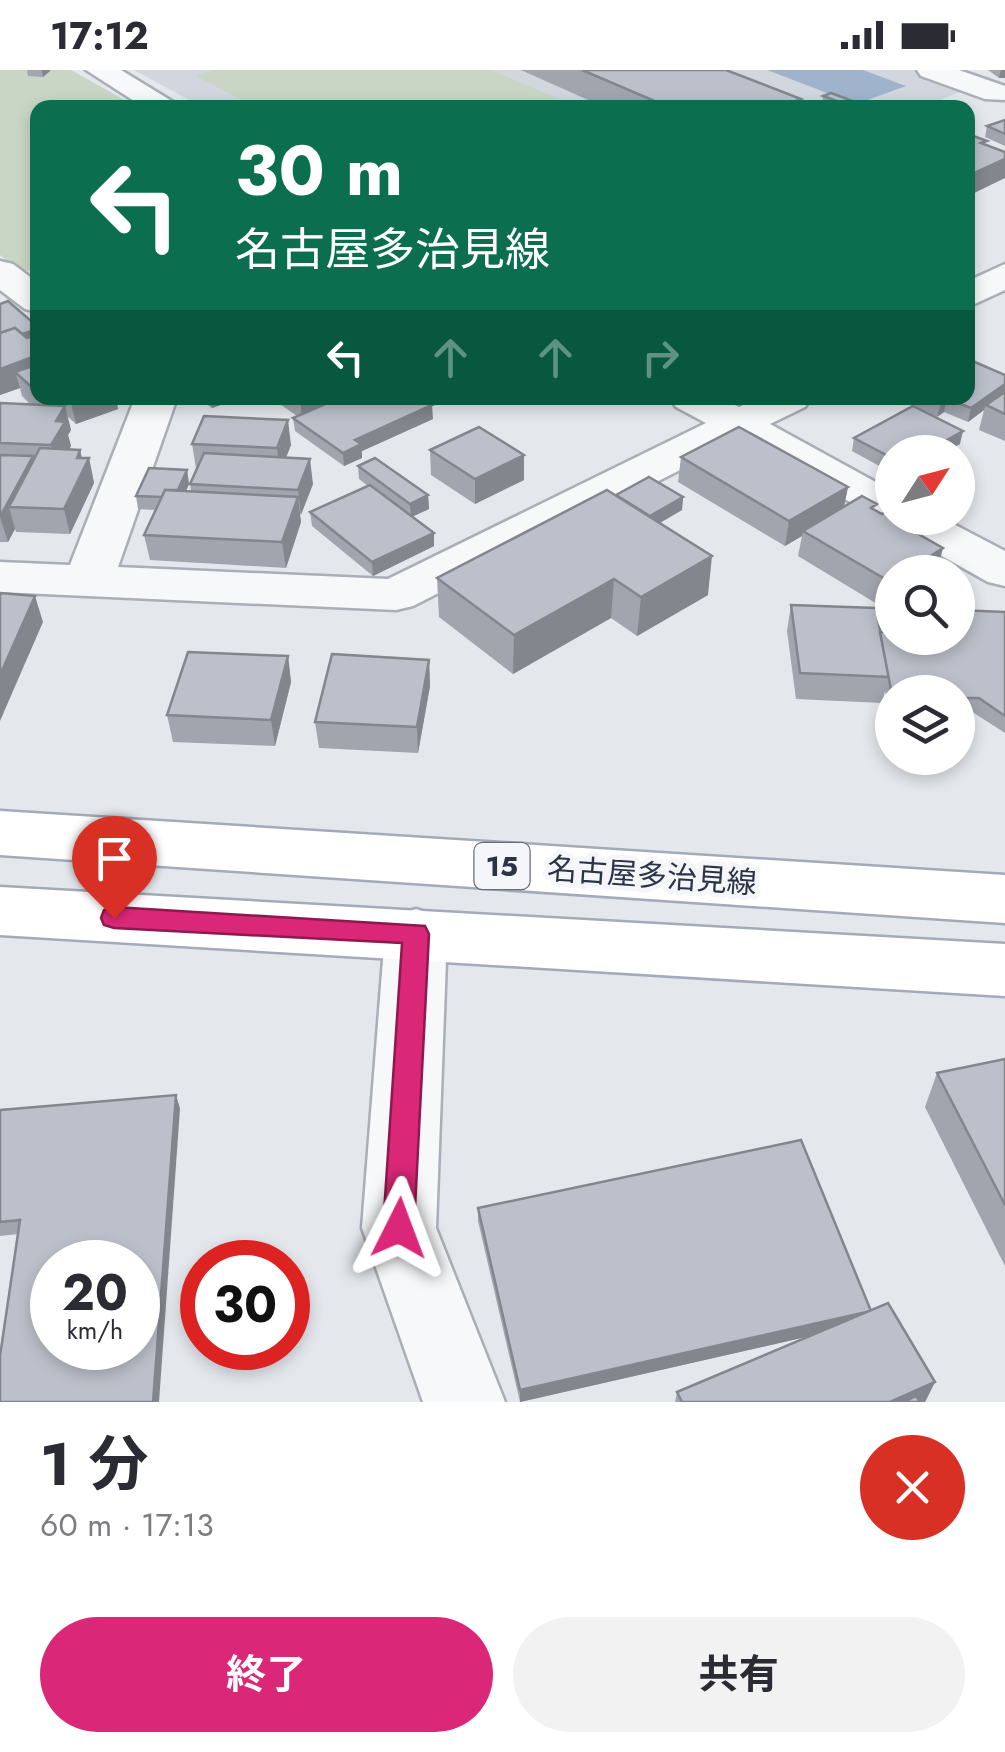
<!DOCTYPE html>
<html lang="ja">
<meta charset="utf-8">
<style>
body{margin:0;font-family:Jost,"Noto Sans JP",sans-serif;background:#f2f2f3;color:#2b2b33;height:100vh;display:flex;flex-direction:column;font-size:38px;white-space:nowrap}
*{box-sizing:border-box;margin:0}
p{font-size:32px;color:#7c7c81}
.icon{flex:none;width:55px;height:55px;fill:none;stroke:currentColor;stroke-width:2;stroke-linecap:round;stroke-linejoin:round}
.map{position:relative;height:1332px;overflow:hidden}
.side{display:flex;flex-direction:column;background:#fff;flex:1}
.side>*{flex:none}
.top-card{position:absolute;left:30px;top:30px;width:945px;height:305px;border-radius:20px;box-shadow:0 5px 15px #0003;background:#0b6e4f;color:#fff;overflow:hidden}
.needle{width:65px;rotate:54deg}
.tools{position:absolute;left:875px;top:365px;display:grid;gap:20px}
.tools a{display:grid;place-items:center;width:100px;height:100px;border-radius:50%;background:#fff;box-shadow:0 5px 15px #0003;font-size:50px}
.speed{position:absolute;left:30px;top:1170px;display:flex;gap:20px;font-size:50px;font-weight:700;text-align:center}
.speed>*{display:grid;place-content:center;width:130px;height:130px;border-radius:50%;background:#fff;box-shadow:0 5px 15px #0003;line-height:1}
.speed small{font-size:25px;font-weight:400}
.speed .limit{border:15px solid #d22;background:#fff;color:#111}
.pin{position:absolute;display:grid;place-items:center;width:85px;height:85px;color:#fff;margin:-102px -42px;border-radius:50% 50% 50% 0;rotate:-45deg;box-shadow:0 0 10px #0007}
.pin .icon{rotate:45deg}
.me{position:absolute;width:110px;margin:-55px;rotate:3deg;stroke-linejoin:round;filter:drop-shadow(0 0 8px #0008)}
.turn{display:flex;align-items:center;gap:35px;height:210px;padding:0 40px;font-size:45px}
.turn .icon{width:130px;height:130px;stroke-width:2.5}
.turn b{display:block;font-size:70px;line-height:85px}
.lanes{display:flex;align-items:center;height:95px;padding:0 40px;background:#0003;justify-content:center;gap:50px;direction:ltr}
.lanes .off{opacity:.35}
.round{display:grid;place-items:center;flex:none;width:105px;height:105px;border-radius:52px;background:#f2f2f3}
.head{display:flex;align-items:center;justify-content:space-between;height:170px;padding:0 40px}
h1{font-size:60px;font-weight:700;line-height:75px}
.primary-button{display:flex;gap:20px;margin-top:auto;padding:20px 40px}
.primary-button a{flex:1;height:115px;border-radius:60px;background:#db2777;color:#fff;font-size:40px;font-weight:700;line-height:115px;text-align:center}
.primary-button a+a{background:#f2f2f3;color:#2b2b33}
.status{display:flex;justify-content:space-between;align-items:center;height:70px;padding:0 50px;background:#fff;direction:ltr}
.status svg{height:28px;fill:currentColor}
.map>svg:first-child{display:block}
</style>
<div class="status"><b>17:12</b><svg viewBox="0 0 49 12"><path d="M0 12V9h3v3zM5 12V6h3v6zM10 12V3h3v9zM15 12V0h3v12zM26 1h20v11H26zM47 4h2v5h-2z"/></svg></div>
<div class="map">
<svg width="1005" height="1332" viewBox="0 0 1005 1332">
<rect width="100%" height="100%" fill="#e4e7ec"/>
<!-- built -->
<path fill="#d2d6de" d="M134,0H912L967,19L921,38H204Z"/>
<!-- green -->
<g fill="#c9d6c5">
<path d="M0,0H71L137,37L38,38L37,201L18,200L0,185Z"/>
<path d="M214,0H492L577,37H255L196,6Z"/>
</g>
<!-- water -->
<path fill="#9fb4cc" d="M767,0H863L906,16L856,34Z"/>
<g fill="none" stroke-linecap="round" stroke-linejoin="round">
<defs>
<g id="minor">
<path d="M86,0H121L183,38H145Z"/>
<path d="M917,0H959L1005,16V30L985,29L921,6Z"/>
<path d="M0,191L13,194L38,213V242L25,239L0,220Z"/>
<path d="M1005,194V220L968,237V211Z"/>
<path d="M135,328H177L118,497L388,509L706,353L676,337L670,328H721L739,337L758,328H811L805,337L770,354L892,421V448H942L1005,481V516L988,512L892,458L887,452L737,371L413,536L396,540L0,522V492L70,495Z"/>
<path d="M416,839L438,846L447,864L436,1158L505,1332H423L362,1158L385,864L394,846Z"/>
</g>
<g id="major">
<path d="M0,741L1005,805V853L0,785Z"/>
<path d="M0,817L1005,874V926L0,865Z"/>
</g>
</defs>
<!-- minor casing -->
<use href="#minor" stroke="#a9aeb7" stroke-width="5"/>
<!-- major casing -->
<use href="#major" stroke="#a3abb8" stroke-width="5"/>
<!-- minor -->
<use href="#minor" fill="#f7f8fa" fill-rule="evenodd"/>
<!-- major -->
<use href="#major" fill="#fff" fill-rule="evenodd"/>
</g>
<!-- wall -->
<g fill="#a1a5ae">
<path d="M27,0H50V1L43,7L28,6Z"/>
<path d="M521,0H726L801,29L800,38H606Z"/>
<path d="M988,0H1005V8H999Z"/>
<path d="M823,26L858,38H823L822,37Z"/>
<path d="M1005,50V76L985,67L987,56Z"/>
<path d="M38,257V328H116L118,339L76,354L67,346L71,360L68,365L71,376L69,379L80,380L82,388H89L94,413L70,464L16,462L15,459L8,472H0V333L30,334L22,326L20,318L0,325Z"/>
<path d="M1005,305V371L979,360L984,340L968,352L944,342L937,347L920,339L960,374L945,382H892V403L852,381L854,368L913,336L893,328H968Z"/>
<path d="M197,328H240L212,338Z"/>
<path d="M276,328H420L433,349L362,381V388L344,396L295,361L293,348L297,346L277,332Z"/>
<path d="M192,374L291,375L286,387L313,414L300,445L301,452L286,498L150,490L144,465L156,440L138,439L136,426L187,400L189,414L186,421H191L190,414L196,398Z"/>
<path d="M430,380L524,410L475,434L431,405Z"/>
<path d="M681,387L848,417L844,436L876,440L892,502V543L798,486L802,466L785,476L678,412Z"/>
<path d="M358,396L428,425L429,439L412,447L434,476L373,506L312,456L310,442L368,416L359,409Z"/>
<path d="M616,426L683,427L682,440L660,453L708,525L637,566L611,548L513,604L439,547L437,508Z"/>
<path d="M958,523L964,527L960,540L1005,542V663L974,643L958,642V622H892V639H889L885,621L882,633L796,629L787,561L791,535L880,562L958,568Z"/>
<path d="M288,586L291,612L275,676L173,672L167,645Z"/>
<path d="M429,590L430,616L418,683L319,678L315,652Z"/>
<path d="M1005,989V1196L925,1037L937,1003Z"/>
<path d="M176,1025L180,1039L18,1164L0,1166V1040Z"/>
<path d="M478,1138L871,1240L935,1312L925,1332H675L677,1322L810,1266L520,1332L478,1151Z"/>
</g>
<!-- shaded-wall -->
<g fill="#83868d">
<path d="M42,0H50V1L43,7Z"/>
<path d="M1001,0H1005V8H999Z"/>
<path d="M801,29L800,38H778Z"/>
<path d="M1005,89V108L968,126L970,105Z"/>
<path d="M38,259V273L0,272Z"/>
<path d="M38,285V311L15,302L20,318L0,325V299Z"/>
<path d="M1005,314V325L986,335L984,340L968,352L971,338Z"/>
<path d="M40,328H60L63,339L65,336L71,360L68,365L71,376L58,400L51,375L56,351L45,349Z"/>
<path d="M76,328H116L118,339L76,354L70,329Z"/>
<path d="M210,328H240L212,338Z"/>
<path d="M300,328H353L302,350Z"/>
<path d="M947,329L944,342L937,347L941,333Z"/>
<path d="M432,335L433,349L362,381V388L344,396L343,383L355,370Z"/>
<path d="M288,350L291,375L280,403L277,378Z"/>
<path d="M963,361L960,374L945,382H925Z"/>
<path d="M80,380L84,398L89,388L94,413L70,464L64,439Z"/>
<path d="M524,385V410L475,434V409Z"/>
<path d="M33,386L40,411L9,437L15,459L8,472L0,447Z"/>
<path d="M310,389L313,414L301,445L298,420Z"/>
<path d="M187,400L189,414L177,442L175,428Z"/>
<path d="M848,417L843,442L803,461L802,466L785,476L789,451Z"/>
<path d="M428,425L429,439L411,447L410,434Z"/>
<path d="M298,427L301,452L286,498L282,472Z"/>
<path d="M683,427L682,440L649,459L650,446Z"/>
<path d="M434,463V476L373,506L372,492Z"/>
<path d="M943,478L937,502H921L926,489Z"/>
<path d="M712,486L708,525L637,566L641,527Z"/>
<path d="M614,509L611,548L513,604L514,565Z"/>
<path d="M35,526L43,552L0,651V605Z"/>
<path d="M964,527L960,541L958,542V531Z"/>
<path d="M288,586L291,612L275,676L271,650Z"/>
<path d="M429,590L430,616L418,683L417,657Z"/>
<path d="M176,1025L180,1039L159,1332H153Z"/>
<path d="M871,1241L867,1253L520,1332V1320Z"/>
<path d="M935,1312L925,1332H890Z"/>
</g>
<!-- building -->
<g fill="#bbc0ca" stroke="#83868d" stroke-width="2.5" fill-rule="evenodd">
<path d="M582,0H726L801,29L778,38H671Z"/>
<path d="M831,23L858,33L851,36L823,26Z"/>
<path d="M1005,50V64L987,56Z"/>
<path d="M968,64L987,71L981,73L1005,82V89L970,105L968,104Z"/>
<path d="M8,231L38,257V259L22,264L15,258L0,263V234Z"/>
<path d="M15,258L27,268L38,264V285L0,299V263Z"/>
<path d="M968,289L1005,305V314L971,338L947,329L941,333L927,328H968Z"/>
<path d="M38,294V323L15,302Z"/>
<path d="M1005,322V344L986,335Z"/>
<path d="M339,328H420L432,335L355,370L361,374L343,383L293,348Z"/>
<path d="M0,333L65,336L56,351L65,352L51,375L0,373Z"/>
<path d="M913,336L963,361L925,382H892V388L854,368Z"/>
<path d="M204,346L288,350L277,378L192,374Z"/>
<path d="M479,357L524,385L475,409L430,380Z"/>
<path d="M739,357L848,417L789,451L681,387Z"/>
<path d="M40,378L80,380L77,388H89L64,439L9,437Z"/>
<path d="M204,383L310,389L298,420L190,414Z"/>
<path d="M0,385L33,386L0,447Z"/>
<path d="M375,388L428,425L410,434L358,396Z"/>
<path d="M149,398L187,400L178,420H165L162,427L136,426Z"/>
<path d="M649,407L683,427L650,446L616,425Z"/>
<path d="M370,415L434,463L372,492L310,442Z"/>
<path d="M165,420L298,427L282,472L144,465Z"/>
<path d="M607,420L712,486L641,527L614,509L514,565L437,508Z"/>
<path d="M862,426L877,434L871,438L882,444L888,440L892,443V448H902L920,457L913,461L943,478L926,489L934,494L921,502H892V513L803,461Z"/>
<path d="M0,523L35,526L0,605Z"/>
<path d="M791,535L876,538L889,607L800,603Z"/>
<path d="M958,540L1005,542V646L979,628H958V622H892V625L880,562H892V568H958L959,565Z"/>
<path d="M188,582L288,586L271,650L167,645Z"/>
<path d="M332,584L429,590L417,657L315,652Z"/>
<path d="M1005,989V1135L937,1003Z"/>
<path d="M176,1025L153,1332H0V1286L20,1150L0,1152V1040ZM52,1192H138V1278H52Z"/>
<path d="M801,1070L871,1241L520,1320L478,1138Z"/>
<path d="M888,1233L935,1312L890,1332H682L677,1322Z"/>
<path d="M916,1326L920,1332H904Z"/>
</g>
<!-- route -->
<path fill="#db2777" stroke="#8e194d" stroke-width="2.5" d="M114,837L425,856L429,864L414,1158L410,1168L399,1173L388,1168L383,1158L402,873L114,858L104,855L101,848L104,840Z"/>
<g text-anchor="middle" stroke-width="10" stroke-linejoin="round" paint-order="stroke">
<!-- shield labels -->
<rect fill="#f4f6f9" stroke="#676e7b" stroke-width="2.5" x="474.5" y="773" width="55" height="46" rx="8"/>
<g font-size="28" font-weight="bold" fill="#2b3445">
<text x="502" y="806">15</text>
</g>
<!-- street labels -->
<g font-size="30" fill="#2b3445" stroke="#f4f6f9">
<text transform="translate(652 806) rotate(4)" y="10">名古屋多治見線</text>
</g>
</g>
</svg>
<div class="tools">
<a><svg class="needle" viewBox="-14 -14 28 28"><path d="M0-13l5 13h-10z" fill="#e53935"/><path d="M0 13l5-13h-10z" fill="#7c7c81"/></svg></a>
<a><svg class="icon" aria-label="search" viewBox="0 0 24 24"><circle cx="10" cy="10" r="6"/><path d="M15 15l6 6"/></svg></a>
<a><svg class="icon" aria-label="layers" viewBox="0 0 24 24"><path d="M12 4l9 5-9 5-9-5zM3 14l9 5 9-5"/></svg></a>
</div>
<div class="speed"><div>20<small>km/h</small></div><div class="limit">30</div></div>
<div class="pin" style="left:114px;top:848px;background:#d93025"><svg class="icon" aria-label="arrive" viewBox="0 0 24 24"><path d="M6 21V4h12l-3 4 3 4H6"/></svg></div>
<svg class="me" style="left:399px;top:1158px" viewBox="-20 -20 40 40"><path d="M0-17L14 15 0 8-14 15z" fill="#db2777" stroke="#fff" stroke-width="4"/></svg>
<div class="top-card">
<div class="turn"><svg class="icon" aria-label="left" viewBox="0 0 24 24"><path d="M17 20v-9H6M10 6l-5 5 5 5"/></svg><div><b>30 m</b>名古屋多治見線</div></div>
<div class="lanes"><svg class="icon" aria-label="left" viewBox="0 0 24 24"><path d="M17 20v-9H6M10 6l-5 5 5 5"/></svg><svg class="icon off" aria-label="ahead" viewBox="0 0 24 24"><path d="M12 20V5M6 11l6-6 6 6"/></svg><svg class="icon off" aria-label="ahead" viewBox="0 0 24 24"><path d="M12 20V5M6 11l6-6 6 6"/></svg><svg class="icon off" aria-label="right" viewBox="0 0 24 24"><path d="M7 20v-9h11M14 6l5 5-5 5"/></svg></div>
</div>
</div>
<section class="side">
<div class="head"><div><h1>1 分</h1><p>60 m · 17:13</p></div><a class="round" style="background:#d93025;color:#fff"><svg class="icon" aria-label="close" viewBox="0 0 24 24"><path d="M6 6l12 12M18 6L6 18"/></svg></a></div>
<div class="primary-button"><a>終了</a><a>共有</a></div>
</section>
